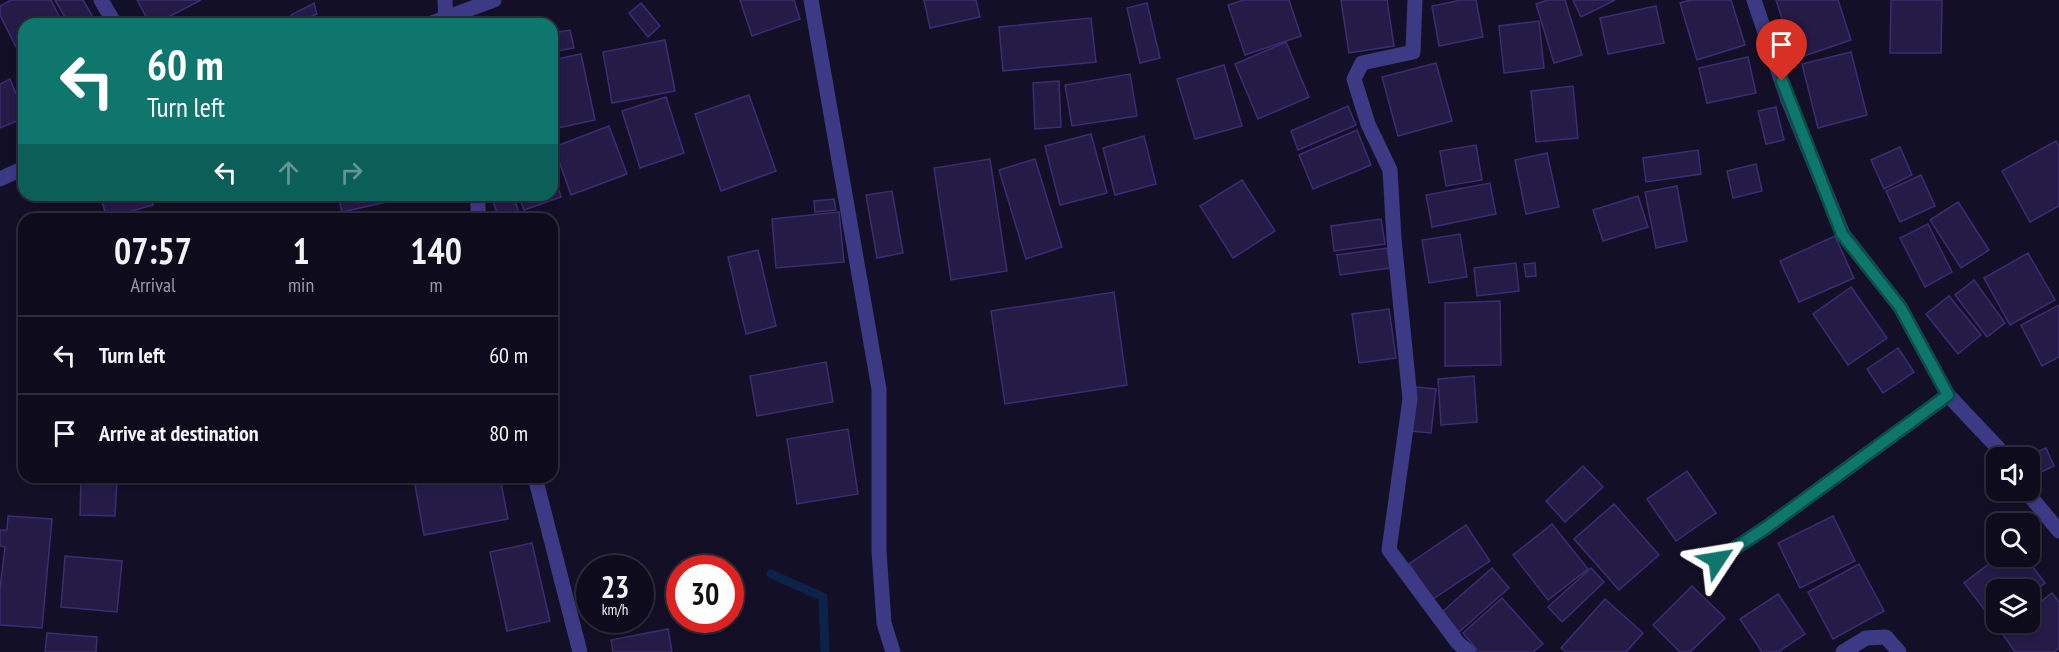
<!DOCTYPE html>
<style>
body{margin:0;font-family:"PT Sans Narrow",sans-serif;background:#1c1929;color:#f1f3f6;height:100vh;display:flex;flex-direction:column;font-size:22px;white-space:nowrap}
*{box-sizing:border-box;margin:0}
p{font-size:20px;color:#9b9ba3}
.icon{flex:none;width:33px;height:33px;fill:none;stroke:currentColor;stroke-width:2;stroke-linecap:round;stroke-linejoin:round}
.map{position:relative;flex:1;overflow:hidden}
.side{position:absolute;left:18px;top:213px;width:540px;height:270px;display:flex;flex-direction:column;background:#0e0b1c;border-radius:18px;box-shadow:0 3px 9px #0003,0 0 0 2px #2e2b3b}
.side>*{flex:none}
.guide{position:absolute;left:18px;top:18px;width:540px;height:183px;border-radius:18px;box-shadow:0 3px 9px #0003,0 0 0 2px #2e2b3b;background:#0f766e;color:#fff;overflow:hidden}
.controls{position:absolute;left:1986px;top:447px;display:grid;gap:12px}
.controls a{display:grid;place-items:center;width:54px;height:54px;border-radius:12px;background:#0e0b1c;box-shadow:0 3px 9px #0003,0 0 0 2px #2e2b3b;font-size:30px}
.speed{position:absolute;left:576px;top:555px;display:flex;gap:12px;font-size:30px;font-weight:700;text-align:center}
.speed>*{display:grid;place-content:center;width:78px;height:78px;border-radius:50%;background:#0e0b1c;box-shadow:0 3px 9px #0003,0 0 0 2px #2e2b3b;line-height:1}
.speed small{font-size:15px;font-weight:400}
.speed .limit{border:9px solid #d22;background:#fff;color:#111}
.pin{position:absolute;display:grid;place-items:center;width:51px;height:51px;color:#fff;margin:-62px -26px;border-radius:50% 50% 50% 0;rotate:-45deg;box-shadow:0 0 6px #0007}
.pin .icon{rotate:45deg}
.me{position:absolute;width:66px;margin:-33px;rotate:57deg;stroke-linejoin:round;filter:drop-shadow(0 0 4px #0008)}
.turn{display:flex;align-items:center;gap:21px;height:126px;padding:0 30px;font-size:27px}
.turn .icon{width:78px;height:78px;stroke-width:2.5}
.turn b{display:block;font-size:42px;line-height:51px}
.lanes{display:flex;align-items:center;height:57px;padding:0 30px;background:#0003;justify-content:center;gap:30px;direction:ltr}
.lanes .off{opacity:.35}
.eta{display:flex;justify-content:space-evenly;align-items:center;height:102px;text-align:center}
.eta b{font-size:36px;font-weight:800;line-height:42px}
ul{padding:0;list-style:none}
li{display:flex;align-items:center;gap:18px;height:78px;padding:0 30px;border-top:2px solid #2e2b3b}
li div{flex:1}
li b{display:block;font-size:22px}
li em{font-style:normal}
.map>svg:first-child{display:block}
</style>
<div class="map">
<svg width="2059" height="652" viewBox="0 0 2059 652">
<rect width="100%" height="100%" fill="#130f26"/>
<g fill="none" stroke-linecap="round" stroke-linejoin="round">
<!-- stream -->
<path stroke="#0c2248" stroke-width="9" d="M771,574L823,597L825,652"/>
</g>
<!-- building -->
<g fill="#241b47" stroke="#3b2d73" stroke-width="1.5">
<path d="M11,0H51L63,24H24V63L0,15V6Z"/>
<path d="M55,0H83L97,24H69Z"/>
<path d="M137,0H201L155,24H150Z"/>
<path d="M740,0H794L800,19L752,36Z"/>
<path d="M924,0H976L980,17L930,28Z"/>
<path d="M1244,0H1289L1301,36L1245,55L1228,5Z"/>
<path d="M1341,0H1387L1394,46L1349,53Z"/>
<path d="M1461,0H1476L1483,37L1439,46L1432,6Z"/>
<path d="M1548,0H1565L1582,55L1554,63L1536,4Z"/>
<path d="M1573,0H1615L1581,17Z"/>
<path d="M1690,0H1731L1745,45L1697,60L1680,3Z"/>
<path d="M1776,0H1838L1851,40L1795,59Z"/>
<path d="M1891,0H1942L1941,53H1890Z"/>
<path d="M314,3L317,14L295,24L291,15Z"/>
<path d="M641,3L660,26L648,37L629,13Z"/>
<path d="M1147,3L1160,58L1140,63L1127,8Z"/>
<path d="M1656,6L1664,43L1608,54L1600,18Z"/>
<path d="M1091,18L1096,62L1003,71L999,27Z"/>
<path d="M1539,21L1544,68L1504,73L1499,26Z"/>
<path d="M570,30L574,48L552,52V33Z"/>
<path d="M665,40L675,91L612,103L603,52Z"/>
<path d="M1286,42L1309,97L1258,119L1235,64Z"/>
<path d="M1851,52L1867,115L1818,128L1802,64Z"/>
<path d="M581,54L595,120L553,129L552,60Z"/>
<path d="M1748,57L1756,93L1707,103L1699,68Z"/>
<path d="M1436,63L1452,121L1398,136L1382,77Z"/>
<path d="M1224,65L1242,126L1195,139L1177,79Z"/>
<path d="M1130,74L1137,116L1072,126L1065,85Z"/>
<path d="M10,79L24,113V118L0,128V84Z"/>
<path d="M1059,81L1061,127L1035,129L1033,83Z"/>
<path d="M1573,86L1578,138L1536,142L1531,91Z"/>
<path d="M749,95L776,171L721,191L695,114Z"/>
<path d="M666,97L684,153L640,168L622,111Z"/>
<path d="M1348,106L1356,125L1298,150L1291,131Z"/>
<path d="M1776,107L1784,140L1766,144L1758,111Z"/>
<path d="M609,126L627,174L571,195L554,147Z"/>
<path d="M1357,130L1371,165L1313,189L1299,155Z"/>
<path d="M1091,134L1107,193L1060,205L1045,146Z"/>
<path d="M1144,136L1156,184L1115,195L1103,148Z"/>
<path d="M2056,141L2059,146V206L2030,222L2002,171Z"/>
<path d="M1476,145L1482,180L1446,186L1440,151Z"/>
<path d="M1900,147L1912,175L1884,189L1871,160Z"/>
<path d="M1698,150L1701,174L1646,182L1643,158Z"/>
<path d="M1547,153L1559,207L1526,214L1515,160Z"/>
<path d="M990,159L1007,271L951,280L934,168Z"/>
<path d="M1035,159L1062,247L1026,259L999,170Z"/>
<path d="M1756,164L1762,191L1733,198L1727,171Z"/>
<path d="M552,168L561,197L524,210L518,195H552Z"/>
<path d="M1921,175L1935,206L1900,222L1886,191Z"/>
<path d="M1242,180L1275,231L1233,258L1200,206Z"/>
<path d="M1490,183L1496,214L1432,227L1426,195Z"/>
<path d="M1677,186L1687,241L1656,248L1645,192Z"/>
<path d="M892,191L903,253L877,258L866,195Z"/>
<path d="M100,195H151L153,205L107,218Z"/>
<path d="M338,195H399L400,199L342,212Z"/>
<path d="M491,195H513L519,213L499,219Z"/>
<path d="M1638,196L1648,227L1603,241L1593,210Z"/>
<path d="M834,199L836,210L815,212L814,201Z"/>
<path d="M1958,202L1989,250L1961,268L1930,220Z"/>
<path d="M839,212L844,262L776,268L772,219Z"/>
<path d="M1381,219L1385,244L1334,251L1331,226Z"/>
<path d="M1928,224L1952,272L1925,287L1900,238Z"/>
<path d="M1460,234L1467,277L1429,283L1422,240Z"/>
<path d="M1835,236L1854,278L1799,302L1780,261Z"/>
<path d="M1387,248L1390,268L1340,275L1337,255Z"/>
<path d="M758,250L776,326L746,334L728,257Z"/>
<path d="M2028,253L2055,300L2010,325L1984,278Z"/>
<path d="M1516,263L1519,291L1477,296L1474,268Z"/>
<path d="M1535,263L1536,276L1526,277L1524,264Z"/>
<path d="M1974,280L2005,323L1987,337L1955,295Z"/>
<path d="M1851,287L1887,338L1848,365L1813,314Z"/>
<path d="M1114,292L1127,385L1005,404L991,311Z"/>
<path d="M1949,296L1981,335L1958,354L1926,314Z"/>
<path d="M1500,301L1501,365L1445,366V303Z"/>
<path d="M2059,305V357L2042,366L2021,325Z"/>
<path d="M1389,309L1396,358L1359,363L1352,314Z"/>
<path d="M1898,348L1914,372L1883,393L1867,369Z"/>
<path d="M826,362L833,402L757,416L750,376Z"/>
<path d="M1474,376L1477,422L1441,425L1438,379Z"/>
<path d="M1416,387L1436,389L1431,433L1411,431Z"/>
<path d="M848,429L858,494L797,504L787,439Z"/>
<path d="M2046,448L2054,466L2035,475L2030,464V458L2026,457Z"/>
<path d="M1583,466L1603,487L1565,522L1546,501Z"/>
<path d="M1687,471L1716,513L1676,541L1647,499Z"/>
<path d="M454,477H500L508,519L424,535L415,485Z"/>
<path d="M81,480L117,481L115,516L80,515Z"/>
<path d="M1614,504L1659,555L1619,590L1574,539Z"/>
<path d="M8,516L52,519L42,628L0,625V588L5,547L0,546V530H7Z"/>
<path d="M1833,516L1855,561L1800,588L1778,543Z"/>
<path d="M1552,524L1588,569L1548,600L1513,555Z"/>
<path d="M1466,525L1490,561L1433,599L1409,564Z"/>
<path d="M532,543L550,621L507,631L490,552Z"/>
<path d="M65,556L122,561L117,612L61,607Z"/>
<path d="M1999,556H2025L2045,583L2030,595V590H1996V620L1994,622L1964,583Z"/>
<path d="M1859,564L1884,611L1833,639L1808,592Z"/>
<path d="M1492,568L1509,588L1459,632L1442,612Z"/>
<path d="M1591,568L1604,582L1562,622L1548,607Z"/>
<path d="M1692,586L1725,618L1690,652H1680L1653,625Z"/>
<path d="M2052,593L2059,602V648L2054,652H2015L2001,632L2013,622H2030V610Z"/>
<path d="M1778,594L1805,634L1778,652H1762L1740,619Z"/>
<path d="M1502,598L1543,644L1533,652H1479L1463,633Z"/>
<path d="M1605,599L1643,633L1626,652H1566L1561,648Z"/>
<path d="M668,629L672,652H613L611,640Z"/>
<path d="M47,633L97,637L96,652H45Z"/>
</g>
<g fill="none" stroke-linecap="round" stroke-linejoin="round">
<!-- minor -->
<g stroke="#3d3a85" stroke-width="15">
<path d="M101,0L115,24"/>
<path d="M445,0L446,24"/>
<path d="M811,0L879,389V551L884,623L893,652"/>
<path d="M1415,0L1413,52L1362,63L1354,79L1368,124L1390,170L1394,239L1410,399L1389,550L1458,643L1469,652"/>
<path d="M1754,0L1788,100L1843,234L1900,307L1948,395L1998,448L2003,458"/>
<path d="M429,24L494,0"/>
<path d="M0,179L24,168"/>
<path d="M477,195L479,219"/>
<path d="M535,477L580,652"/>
<path d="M2025,490L2059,531"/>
<path d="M1717,560L1767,527L1948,395"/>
<path d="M1843,652L1866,638L1886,637L1899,652"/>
</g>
</g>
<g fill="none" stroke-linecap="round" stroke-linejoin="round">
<defs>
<path id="route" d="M1717,560L1767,527L1948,395L1900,307L1842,234L1782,81"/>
</defs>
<!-- route casing -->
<use href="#route" stroke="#0a4d48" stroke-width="15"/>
<!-- route -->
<use href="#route" stroke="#0f766e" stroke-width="10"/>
</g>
</svg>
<div class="controls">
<a><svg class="icon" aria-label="sound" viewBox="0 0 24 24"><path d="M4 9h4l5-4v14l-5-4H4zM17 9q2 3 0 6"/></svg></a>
<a><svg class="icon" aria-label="search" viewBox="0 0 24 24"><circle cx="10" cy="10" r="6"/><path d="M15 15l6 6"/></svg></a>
<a><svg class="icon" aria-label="layers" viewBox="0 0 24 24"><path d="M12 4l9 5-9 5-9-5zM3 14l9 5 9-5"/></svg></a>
</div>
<div class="speed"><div>23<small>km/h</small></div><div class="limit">30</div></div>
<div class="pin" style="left:1782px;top:81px;background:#d93025"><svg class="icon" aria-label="arrive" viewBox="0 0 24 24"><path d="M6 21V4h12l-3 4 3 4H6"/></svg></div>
<svg class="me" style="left:1717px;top:560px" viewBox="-20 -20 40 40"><path d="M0-17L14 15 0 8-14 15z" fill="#0f766e" stroke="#fff" stroke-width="4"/></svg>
<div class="guide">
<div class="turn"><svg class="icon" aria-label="left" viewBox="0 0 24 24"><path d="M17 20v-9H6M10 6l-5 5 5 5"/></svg><div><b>60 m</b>Turn left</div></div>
<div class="lanes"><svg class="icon" aria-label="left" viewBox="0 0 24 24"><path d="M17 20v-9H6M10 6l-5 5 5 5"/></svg><svg class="icon off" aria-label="ahead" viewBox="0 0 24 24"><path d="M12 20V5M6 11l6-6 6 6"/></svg><svg class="icon off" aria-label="right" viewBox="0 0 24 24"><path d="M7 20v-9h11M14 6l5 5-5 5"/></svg></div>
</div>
<section class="side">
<div class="eta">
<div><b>07:57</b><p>Arrival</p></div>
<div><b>1</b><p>min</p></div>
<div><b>140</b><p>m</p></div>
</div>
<ul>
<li><svg class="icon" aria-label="left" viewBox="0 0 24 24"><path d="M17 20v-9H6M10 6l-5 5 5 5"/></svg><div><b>Turn left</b></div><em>60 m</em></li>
<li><svg class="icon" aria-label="arrive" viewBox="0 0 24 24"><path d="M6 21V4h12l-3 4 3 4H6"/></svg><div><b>Arrive at destination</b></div><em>80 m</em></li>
</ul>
</section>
</div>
